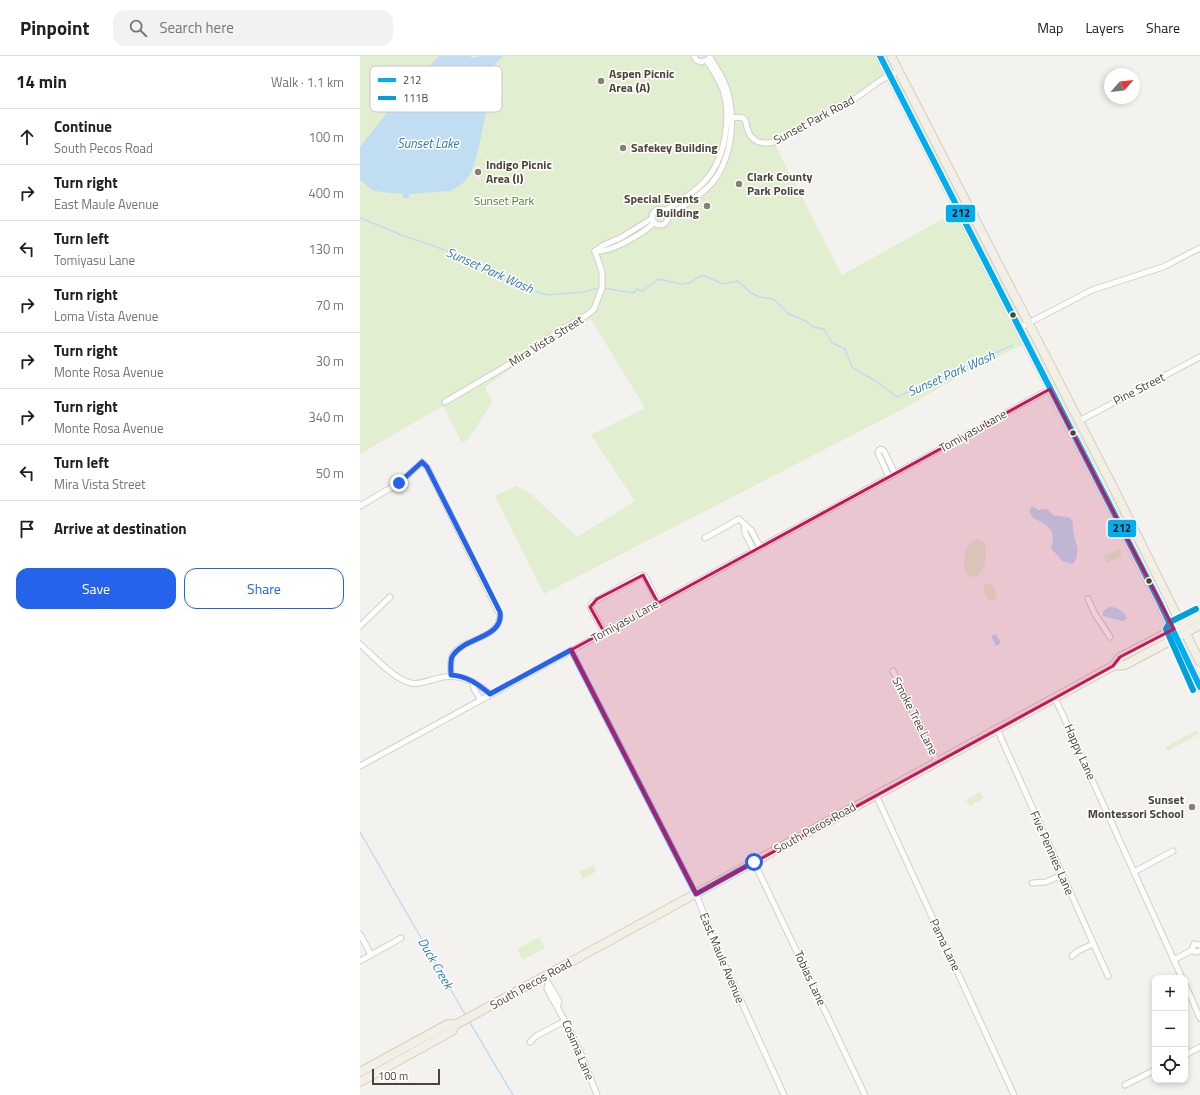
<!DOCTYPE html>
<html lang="en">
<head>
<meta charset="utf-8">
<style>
	body { margin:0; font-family:"Titillium Web",sans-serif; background:#f2f2f2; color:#202124 }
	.controls { position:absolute; right:12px; bottom:12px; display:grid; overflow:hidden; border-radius:8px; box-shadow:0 2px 6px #0003 }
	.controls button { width:36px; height:36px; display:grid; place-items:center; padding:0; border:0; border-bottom:1px solid #e0e0e0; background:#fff; color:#202124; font:20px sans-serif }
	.compass { position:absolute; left:744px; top:12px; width:36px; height:36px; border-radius:50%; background:#fff; box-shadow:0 2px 6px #0003; rotate:63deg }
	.scale { position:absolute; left:12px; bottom:10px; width:68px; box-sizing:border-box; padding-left:4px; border:2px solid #4b4439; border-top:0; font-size:11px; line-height:14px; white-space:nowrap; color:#4b4439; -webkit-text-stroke:3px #fff; paint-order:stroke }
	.stop { position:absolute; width:12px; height:12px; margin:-9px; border:3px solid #2563eb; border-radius:50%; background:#fff }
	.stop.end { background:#2563eb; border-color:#fff; box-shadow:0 1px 4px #0008 }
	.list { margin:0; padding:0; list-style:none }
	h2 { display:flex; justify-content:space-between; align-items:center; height:52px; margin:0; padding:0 16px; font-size:17px }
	h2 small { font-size:13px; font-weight:400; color:#757577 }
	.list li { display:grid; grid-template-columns:26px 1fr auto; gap:12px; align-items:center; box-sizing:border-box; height:56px; padding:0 16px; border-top:1px solid #e0e0e0 }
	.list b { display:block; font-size:15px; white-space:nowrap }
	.list p { margin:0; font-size:13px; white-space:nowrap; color:#757577 }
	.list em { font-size:13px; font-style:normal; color:#757577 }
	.actions { display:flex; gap:8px; padding:12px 16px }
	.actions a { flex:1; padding:9px 0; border:1px solid #2563eb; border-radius:12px; text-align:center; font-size:14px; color:#2563eb }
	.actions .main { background:#2563eb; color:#fff }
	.icon { flex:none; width:22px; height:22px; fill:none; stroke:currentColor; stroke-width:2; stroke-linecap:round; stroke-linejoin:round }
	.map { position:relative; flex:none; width:840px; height:1039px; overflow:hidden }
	header { display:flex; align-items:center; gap:24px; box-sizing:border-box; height:56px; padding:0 20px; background:#fff; border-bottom:1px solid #e0e0e0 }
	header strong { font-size:19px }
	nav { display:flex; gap:22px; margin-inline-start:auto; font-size:14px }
	.search { width:280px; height:36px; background:#f2f2f2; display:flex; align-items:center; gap:10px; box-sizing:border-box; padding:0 14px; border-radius:12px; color:#757577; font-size:15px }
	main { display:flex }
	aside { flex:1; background:#fff }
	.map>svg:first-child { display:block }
</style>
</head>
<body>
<header>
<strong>Pinpoint</strong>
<div class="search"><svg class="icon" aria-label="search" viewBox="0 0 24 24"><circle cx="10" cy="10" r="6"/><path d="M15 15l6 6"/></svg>Search here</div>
<nav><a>Map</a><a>Layers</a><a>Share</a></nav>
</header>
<main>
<aside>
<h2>14 min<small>Walk · 1.1 km</small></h2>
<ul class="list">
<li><svg class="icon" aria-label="ahead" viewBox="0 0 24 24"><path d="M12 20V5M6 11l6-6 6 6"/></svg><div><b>Continue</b><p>South Pecos Road</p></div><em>100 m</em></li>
<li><svg class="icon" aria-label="right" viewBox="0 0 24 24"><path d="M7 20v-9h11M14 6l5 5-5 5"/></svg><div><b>Turn right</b><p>East Maule Avenue</p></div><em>400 m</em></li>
<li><svg class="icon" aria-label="left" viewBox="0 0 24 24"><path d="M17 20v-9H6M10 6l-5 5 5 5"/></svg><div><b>Turn left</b><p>Tomiyasu Lane</p></div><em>130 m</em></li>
<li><svg class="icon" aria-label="right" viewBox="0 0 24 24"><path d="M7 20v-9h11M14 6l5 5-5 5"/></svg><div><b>Turn right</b><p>Loma Vista Avenue</p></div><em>70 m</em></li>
<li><svg class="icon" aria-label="right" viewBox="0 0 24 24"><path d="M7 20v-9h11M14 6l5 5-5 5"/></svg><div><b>Turn right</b><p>Monte Rosa Avenue</p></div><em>30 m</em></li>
<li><svg class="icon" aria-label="right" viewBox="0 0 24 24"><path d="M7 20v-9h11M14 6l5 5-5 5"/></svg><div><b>Turn right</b><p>Monte Rosa Avenue</p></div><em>340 m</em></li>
<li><svg class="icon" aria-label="left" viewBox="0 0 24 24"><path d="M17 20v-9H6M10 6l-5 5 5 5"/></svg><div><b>Turn left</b><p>Mira Vista Street</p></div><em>50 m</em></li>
<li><svg class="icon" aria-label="arrive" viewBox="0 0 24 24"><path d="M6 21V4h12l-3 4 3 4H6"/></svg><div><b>Arrive at destination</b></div></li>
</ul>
<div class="actions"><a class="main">Save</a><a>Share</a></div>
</aside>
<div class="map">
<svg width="840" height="1039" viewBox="0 0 840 1039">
	<rect width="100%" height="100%" fill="#f4f2ee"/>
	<g fill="#e1eecf">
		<path d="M0,0h531l8,15 -119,69 -4,7 66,128 113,-63 68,133 -53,25 -67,39 -359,185 -49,-98 21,-10 14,7 47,44 58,-36 -44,-66 54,-27 -54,-89 -31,16 -75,52 7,15 -23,37 -7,4 -19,-37 -83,48z"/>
		<path d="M617,483l6,2c7,10 1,44 -16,34 -6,-9 -2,-35 10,-36z"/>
		<path d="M759,493l3,7 -15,7 -3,-7z"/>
		<path d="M629,527l4,3 4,8 -1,5 -4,2c-6,-1 -10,-10 -8,-16z"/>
		<path d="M837,674l2,4 -32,17 -1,-4z"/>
		<path d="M620,736l4,6 -14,8 -4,-6z"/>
		<path d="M233,809l4,6 -14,8 -4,-7z"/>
		<path d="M179,881l6,11 -22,12 -6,-11z"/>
	</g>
	<g fill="#c0ddf1">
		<path d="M79,0h30l5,2 6,-2h23l-11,12 -2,5 1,10 -5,29 -8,39 -7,22 -8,10 -12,8 -43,3 2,4h-7v-4l-29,-3 -14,-11v-33l38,-48h2z"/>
		<path d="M672,450l6,4 9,-1 6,6 17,3 3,5c-2,17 11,25 0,41l-11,-3c-3,-6 -8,-8 -11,-13 6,-18 -3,-23 -18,-30l-4,-7z"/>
		<path d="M749,551c8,-1 16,5 18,12l-5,2 -19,-5v-5z"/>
		<path d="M636,578l5,9 -5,3 -5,-10z"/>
	</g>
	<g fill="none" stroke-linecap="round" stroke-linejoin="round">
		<g stroke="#c0ddf1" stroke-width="1.5">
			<path d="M0,162l42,17 57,20 51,27 21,8 17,5 35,-3 16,-4"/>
			<path d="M243,232l30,5 4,-4 6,2 15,-12 23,5 9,-1 10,-7h5l18,8 15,-3 13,12 9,4 13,2 16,15 17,7 7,6 11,2 8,14 13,6 7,18 27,16 18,14 116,-52"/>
			<path d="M0,776l106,184"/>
			<path d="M109,965l44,74"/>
		</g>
		<g stroke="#d2d0cb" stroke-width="7">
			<g id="minor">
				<path d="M334,0l2,4 5,2 8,-3"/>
				<path d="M371,62c20,-3 12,4 18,15 6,13 21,11 31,7l76,-42 25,-18 18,-9"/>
				<circle cx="300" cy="161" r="8"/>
				<path d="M305,155c13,-9 28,-17 39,-29 21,-22 28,-64 19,-92 -4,-11 -10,-20 -16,-29"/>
				<path d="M308,160c14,-10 32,-19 44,-33 20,-24 24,-64 15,-93 -3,-12 -11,-22 -17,-33"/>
				<path d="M235,195c16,2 47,-17 59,-28"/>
				<path d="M235,195l7,-5 20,-9 29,-18"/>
				<path d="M659,272l73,-38 71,-23 37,-19"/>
				<path d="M85,346l87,-51 25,-19 30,-17 7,-6 8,-21v-16l-7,-21"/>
				<path d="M719,365l121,-64"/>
				<path d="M529,421l-11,-24 1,-3 2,-1 3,2 11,23"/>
				<path d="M0,450l39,-23 23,-21 5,5 73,148c0,25 -38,22 -48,41 -2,6 -1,13 -1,19"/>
				<path d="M384,468l1,9 9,17"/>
				<path d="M345,482l34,-19 12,11 9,17"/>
				<path d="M728,543l7,15 15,23"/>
				<path d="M0,570l30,-29"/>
				<path d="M244,576l-14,-25 2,-4 47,-27 4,-1 3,3 12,25"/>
				<path d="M0,588c12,11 35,36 51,39 7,2 17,-2 24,-4 22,-7 39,1 55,15"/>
				<path d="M211,594l125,244 25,63 63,138"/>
				<path d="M533,615l44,90"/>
				<path d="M113,626l1,7 7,11"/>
				<path d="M695,642l127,280"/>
				<path d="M637,673l111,247"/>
				<path d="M0,710l690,-377"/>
				<path d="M516,739l138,300"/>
				<path d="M394,806l111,233"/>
				<path d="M774,816l39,-21"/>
				<path d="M672,827l14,-1 16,-7"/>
				<path d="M0,878l11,21"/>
				<path d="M832,894l3,2 5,-1"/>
				<path d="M712,900l6,-5 15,-7"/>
				<path d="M814,904l18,-10 2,-6 6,1"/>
				<path d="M0,905l41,-23"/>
				<path d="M184,920l15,25 -1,4"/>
				<path d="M188,928l-1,5 18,32 16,33 16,41"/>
				<path d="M825,928l15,34"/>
				<path d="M170,986l6,-6 29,-15"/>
				<path d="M825,999l15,-8"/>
				<path d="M765,1029l30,-15"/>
			</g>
		</g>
		<g stroke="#d6cebb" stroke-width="10">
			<g id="primary">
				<path d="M520,0l279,545 41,86"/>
				<path d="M531,0l219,425 90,181"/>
				<path d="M753,610l12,-1 75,-40"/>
				<path d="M0,1016l88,-48 7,1 658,-359 7,-9 80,-41"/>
				<path d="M0,1026l92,-51 3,-6"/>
			</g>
		</g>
		<use href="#minor" stroke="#fdfdfc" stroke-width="5"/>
		<use href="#primary" stroke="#f2efe6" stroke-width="8"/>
		<g stroke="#fff" stroke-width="9">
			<path id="bus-1" d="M520,0l279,545 41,86"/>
		</g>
		<g stroke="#fff" stroke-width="9">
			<path id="bus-2" d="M833,634l-27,-61 4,-7 26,-13"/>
		</g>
		<use href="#bus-1" stroke="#00adef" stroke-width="6"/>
		<use href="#bus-2" stroke="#00a0dc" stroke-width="6"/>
	</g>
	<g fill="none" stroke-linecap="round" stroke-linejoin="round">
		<path stroke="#2563eb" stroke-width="5" d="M39,427l23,-21 5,5 73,145c4,27 -38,25 -48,45 -2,5 -1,13 -1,18 16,1 27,9 39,19l81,-44 125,244 58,-32"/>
	</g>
	<path fill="#c2185b" fill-opacity="0.2" stroke="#c2185b" stroke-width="3" stroke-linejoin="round" d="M690,333l124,240 -54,28 -7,9 -58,32 -359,196 -125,-244 33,-18 -14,-25 7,-8 46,-24 15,28z"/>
	<g fill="#868178" stroke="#fff" stroke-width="1.5">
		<circle cx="241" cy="25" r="4"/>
		<circle cx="263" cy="92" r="4"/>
		<circle cx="118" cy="116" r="4"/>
		<circle cx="379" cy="128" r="4"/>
		<circle cx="347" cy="150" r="4"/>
		<circle cx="832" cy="751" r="4"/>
	</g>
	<g fill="#4b4439" stroke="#fff" stroke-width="1.5">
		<circle cx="653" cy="259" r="3.5"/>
		<circle cx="713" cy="377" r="3.5"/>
		<circle cx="789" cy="525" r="3.5"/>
	</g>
	<g text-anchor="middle" stroke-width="3" stroke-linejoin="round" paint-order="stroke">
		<g font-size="12" font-weight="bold" fill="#4b4439" stroke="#fff" text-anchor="start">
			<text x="249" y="22">Aspen Picnic<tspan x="249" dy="14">Area (A)</tspan></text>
			<text x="271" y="96">Safekey Building</text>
			<text x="126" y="113">Indigo Picnic<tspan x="126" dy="14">Area (I)</tspan></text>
			<text x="387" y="125">Clark County<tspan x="387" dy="14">Park Police</tspan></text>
			<text x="339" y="147" text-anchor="end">Special Events<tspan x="339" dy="14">Building</tspan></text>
			<text x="824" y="748" text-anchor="end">Sunset<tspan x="824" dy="14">Montessori School</tspan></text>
		</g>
		<g font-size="12" fill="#4b4439" stroke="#fff">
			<text transform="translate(454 64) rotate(-28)" y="4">Sunset Park Road</text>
			<text transform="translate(186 285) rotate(-32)" y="4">Mira Vista Street</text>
			<text transform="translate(779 333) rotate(-27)" y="4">Pine Street</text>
			<text transform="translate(613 375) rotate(-29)" y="4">Tomiyasu Lane</text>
			<text transform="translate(265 565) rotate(-29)" y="4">Tomiyasu Lane</text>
			<text transform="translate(555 660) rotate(63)" y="4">Smoke Tree Lane</text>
			<text transform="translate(720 696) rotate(66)" y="4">Happy Lane</text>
			<text transform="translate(455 772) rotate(-29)" y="4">South Pecos Road</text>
			<text transform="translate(692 797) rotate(66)" y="4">Five Pennies Lane</text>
			<text transform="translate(585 889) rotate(65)" y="4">Pama Lane</text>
			<text transform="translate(362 902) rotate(67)" y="4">East Maule Avenue</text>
			<text transform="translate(450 922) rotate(65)" y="4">Tobias Lane</text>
			<text transform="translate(171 928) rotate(-29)" y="4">South Pecos Road</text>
			<text transform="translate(218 994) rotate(67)" y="4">Cosima Lane</text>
		</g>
		<g font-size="12" fill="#4a7f2a" stroke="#fff">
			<text x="144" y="149">Sunset Park</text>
		</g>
		<g font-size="13" font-style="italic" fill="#2e7ab2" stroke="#fff">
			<text x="68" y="92">Sunset Lake</text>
			<text transform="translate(130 214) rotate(24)" y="5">Sunset Park Wash</text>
			<text transform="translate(591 317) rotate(-24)" y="5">Sunset Park Wash</text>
			<text transform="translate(76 907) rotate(60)" y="5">Duck Creek</text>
		</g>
	</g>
	<rect x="10" y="10" width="132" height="46" rx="6" fill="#fff" stroke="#c9c7c4" stroke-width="1"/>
	<rect x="18" y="22" width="18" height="4" fill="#00adef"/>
	<rect x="18" y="40" width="18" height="4" fill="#00a0dc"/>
	<g font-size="11" fill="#4b4439">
		<text x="43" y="28">212</text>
		<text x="43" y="46">111B</text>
	</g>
	<g stroke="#fff" stroke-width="1.5">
		<rect x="585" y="148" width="31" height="19" rx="4" fill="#00adef"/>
		<rect x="747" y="463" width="30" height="19" rx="4" fill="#00adef"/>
	</g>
	<g font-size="11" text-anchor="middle" font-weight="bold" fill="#111">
		<text x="601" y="161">212</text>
		<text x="762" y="476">212</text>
	</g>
</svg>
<div class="controls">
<button>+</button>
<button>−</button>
<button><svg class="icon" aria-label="locate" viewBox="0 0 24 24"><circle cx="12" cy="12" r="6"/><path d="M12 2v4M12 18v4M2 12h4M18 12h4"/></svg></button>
</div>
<svg class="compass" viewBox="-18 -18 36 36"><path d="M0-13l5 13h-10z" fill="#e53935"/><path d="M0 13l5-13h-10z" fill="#757577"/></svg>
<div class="scale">100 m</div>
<div class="stop" style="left:394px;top:806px"></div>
<div class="stop end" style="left:39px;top:427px"></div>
</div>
</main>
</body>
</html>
